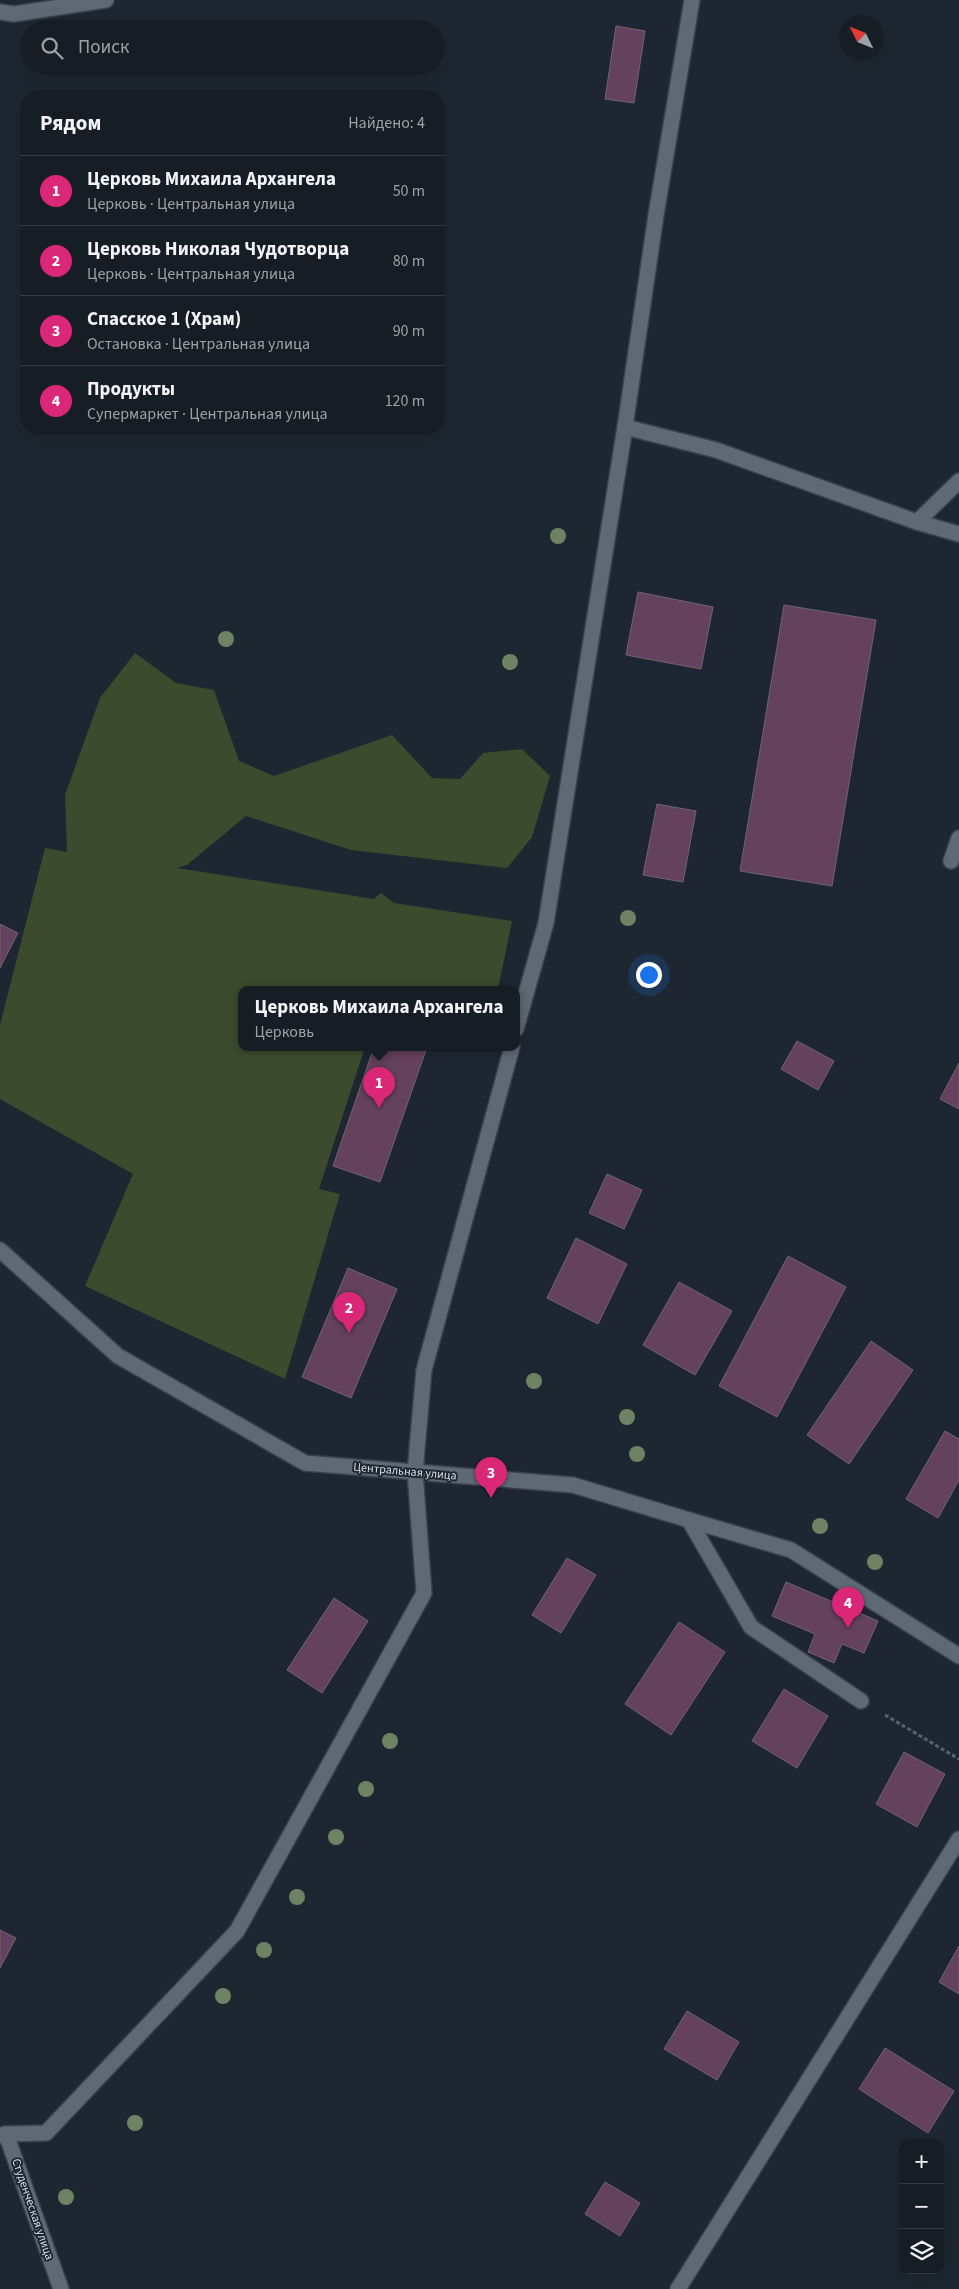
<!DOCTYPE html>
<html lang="ru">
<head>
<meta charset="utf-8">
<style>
	body { margin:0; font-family:"Source Sans 3",sans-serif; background:#1f262d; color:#f1f3f6 }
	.controls { position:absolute; right:15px; bottom:15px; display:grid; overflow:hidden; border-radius:10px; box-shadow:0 5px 20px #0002 }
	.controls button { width:45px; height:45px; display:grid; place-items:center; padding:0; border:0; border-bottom:1px solid #353b42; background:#161d25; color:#f1f3f6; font:25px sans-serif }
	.compass { position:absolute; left:839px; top:15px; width:45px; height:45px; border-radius:50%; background:#161d25; box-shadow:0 5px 20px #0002; rotate:313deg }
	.you { position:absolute; left:648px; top:974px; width:18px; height:18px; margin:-12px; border:4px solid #fff; border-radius:50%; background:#1a73e8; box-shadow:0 0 0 8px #1a73e833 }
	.badge { display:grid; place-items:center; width:32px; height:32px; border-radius:50%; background:#db2777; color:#fff; font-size:16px; font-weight:700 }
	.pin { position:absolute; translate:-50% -41px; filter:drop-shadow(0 1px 2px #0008) }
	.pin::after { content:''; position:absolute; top:26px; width:18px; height:15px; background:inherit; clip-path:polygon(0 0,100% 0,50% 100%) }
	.popup { position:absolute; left:238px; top:986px; width:282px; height:65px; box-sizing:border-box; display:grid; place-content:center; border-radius:10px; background:#161d25; filter:drop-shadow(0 1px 4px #0005); font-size:16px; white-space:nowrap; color:#9ea2a7 }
	.popup b { font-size:19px; color:#f1f3f6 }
	.popup::after { content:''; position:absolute; left:50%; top:100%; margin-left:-10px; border:10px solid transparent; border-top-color:#161d25 }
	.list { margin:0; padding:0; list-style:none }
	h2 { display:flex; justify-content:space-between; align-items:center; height:65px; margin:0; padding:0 20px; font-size:21px }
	h2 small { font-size:16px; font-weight:400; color:#9ea2a7 }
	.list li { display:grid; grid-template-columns:32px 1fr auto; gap:15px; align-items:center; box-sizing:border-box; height:70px; padding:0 20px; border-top:1px solid #353b42 }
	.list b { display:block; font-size:19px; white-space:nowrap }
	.list p { margin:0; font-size:16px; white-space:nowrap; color:#9ea2a7 }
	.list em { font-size:16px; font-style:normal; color:#9ea2a7 }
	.icon { flex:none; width:28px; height:28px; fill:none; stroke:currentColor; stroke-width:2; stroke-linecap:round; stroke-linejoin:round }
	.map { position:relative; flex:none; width:959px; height:2289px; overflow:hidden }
	.search { position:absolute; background:#161d25; box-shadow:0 5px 20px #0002; left:20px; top:20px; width:425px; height:55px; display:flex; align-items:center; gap:12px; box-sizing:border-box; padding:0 18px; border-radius:28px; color:#9ea2a7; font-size:19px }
	.panel { position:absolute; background:#161d25; box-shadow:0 5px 20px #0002; left:20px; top:90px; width:425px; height:345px; border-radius:20px }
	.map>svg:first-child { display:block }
</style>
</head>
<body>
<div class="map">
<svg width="959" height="2289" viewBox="0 0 959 2289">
	<rect width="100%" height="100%" fill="#1e2731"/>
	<path fill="#3c4b2d" d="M135,653l41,30 38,7 25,71 35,15 118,-41 40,43 28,1 23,-26 39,-4 28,27 -18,61 -25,31 -156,-18 -105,-34 -59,49 -10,3 197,31 7,-6 13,10 118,18 -14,68h-256v58h123l-46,142 21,5 -55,185 -200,-93 48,-112 -133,-75v-74l45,-177 22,4 -2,-57 35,-97z"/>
	<g fill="#64415d" stroke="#71646e">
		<path d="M616,26l29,5 -11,72 -29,-4z"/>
		<path d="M638,592l75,15 -12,62 -75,-14z"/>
		<path d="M784,605l92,15 -44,266 -92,-15z"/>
		<path d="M657,804l39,7 -13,71 -40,-7z"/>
		<path d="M0,924l18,9 -18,35z"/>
		<path d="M797,1041l37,20 -16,29 -37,-21z"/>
		<path d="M374,1047h44l8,3 -46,132 -47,-16z"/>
		<path d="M959,1063v46l-19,-10z"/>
		<path d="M607,1174l35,16 -18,39 -35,-16z"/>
		<path d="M576,1238l51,26 -29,60 -51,-26z"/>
		<path d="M788,1256l58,31 -69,130 -58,-31z"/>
		<path d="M348,1268l49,21 -46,109 -49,-21z"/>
		<path d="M679,1282l53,29 -37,64 -52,-30z"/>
		<path d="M871,1341l42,29 -64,94 -42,-29z"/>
		<path d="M945,1431l14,8v41l-21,38 -32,-19z"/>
		<path d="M567,1558l29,17 -35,58 -29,-18z"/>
		<path d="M786,1582l92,39 -14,32 -22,-9 -8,19 -26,-11 7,-18 -43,-18z"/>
		<path d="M334,1598l34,23 -46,72 -35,-23z"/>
		<path d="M679,1622l46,30 -54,83 -46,-31z"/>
		<path d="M784,1689l44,27 -31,52 -45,-27z"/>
		<path d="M904,1752l41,22 -28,53 -41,-23z"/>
		<path d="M0,1930l16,8 -16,30z"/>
		<path d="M959,1946v48l-20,-12z"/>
		<path d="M687,2011l52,31 -22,38 -53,-31z"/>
		<path d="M885,2048l69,43 -26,42 -69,-44z"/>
		<path d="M605,2182l35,21 -20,33 -35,-22z"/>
	</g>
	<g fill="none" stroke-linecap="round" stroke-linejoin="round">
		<g stroke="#3a414a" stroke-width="18">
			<g id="lane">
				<path d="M0,12l14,2 92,-14"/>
				<path d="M625,427l31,-212 36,-215"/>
				<path d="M917,522l42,-41"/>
				<path d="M951,861l8,-23"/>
				<path d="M689,1520l62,107 110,74"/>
			</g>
		</g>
		<g stroke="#3a414a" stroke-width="18">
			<g id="street">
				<path d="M516,1029l30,-106 79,-496 91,23 201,72 42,12"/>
				<path d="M6,2134l40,-1 191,-202 187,-338 -9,-121 9,-102 88,-323"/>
				<path d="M0,2135l6,-1 55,155"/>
				<path d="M678,2289l281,-450"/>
			</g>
		</g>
		<g stroke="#3a414a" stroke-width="18">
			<path id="secondary" d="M0,1250l118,106 187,107 268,22 116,35 102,30 168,106"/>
		</g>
		<path stroke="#59616a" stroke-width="3" stroke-dasharray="4 2.5" stroke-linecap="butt" d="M885,1715l74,44"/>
		<use href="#lane" stroke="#5e6975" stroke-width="15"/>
		<use href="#street" stroke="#5e6975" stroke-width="15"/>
		<use href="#secondary" stroke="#5e6975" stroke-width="15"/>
	</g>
	<g fill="#6d8364">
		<circle cx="558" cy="536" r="8"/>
		<circle cx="226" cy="639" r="8"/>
		<circle cx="510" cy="662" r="8"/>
		<circle cx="628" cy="918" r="8"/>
		<circle cx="534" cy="1381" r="8"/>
		<circle cx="627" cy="1417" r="8"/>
		<circle cx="637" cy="1454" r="8"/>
		<circle cx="820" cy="1526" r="8"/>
		<circle cx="875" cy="1562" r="8"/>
		<circle cx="390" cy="1741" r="8"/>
		<circle cx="366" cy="1789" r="8"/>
		<circle cx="336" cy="1837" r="8"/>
		<circle cx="297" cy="1897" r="8"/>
		<circle cx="264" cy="1950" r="8"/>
		<circle cx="223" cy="1996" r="8"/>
		<circle cx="135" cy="2123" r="8"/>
		<circle cx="66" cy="2197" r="8"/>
	</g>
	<g text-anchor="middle" stroke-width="4" stroke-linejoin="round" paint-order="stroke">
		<g font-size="12" fill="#d8dee5" stroke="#1e2731">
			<text transform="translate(405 1471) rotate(5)" y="4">Центральная улица</text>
			<text transform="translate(33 2209) rotate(71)" y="4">Студенческая улица</text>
		</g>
	</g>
</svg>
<div class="controls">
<button>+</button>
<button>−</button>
<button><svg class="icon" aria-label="layers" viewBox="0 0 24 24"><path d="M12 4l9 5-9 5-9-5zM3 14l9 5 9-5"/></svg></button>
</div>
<svg class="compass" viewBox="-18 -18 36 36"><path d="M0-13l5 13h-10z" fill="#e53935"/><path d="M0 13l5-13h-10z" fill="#9ea2a7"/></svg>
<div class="you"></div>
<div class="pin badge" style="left:379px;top:1108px">1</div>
<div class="popup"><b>Церковь Михаила Архангела</b>Церковь</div>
<div class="pin badge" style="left:349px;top:1333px">2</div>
<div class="pin badge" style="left:491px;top:1498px">3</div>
<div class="pin badge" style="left:848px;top:1628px">4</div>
<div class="search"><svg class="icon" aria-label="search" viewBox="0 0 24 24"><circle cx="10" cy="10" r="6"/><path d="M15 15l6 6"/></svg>Поиск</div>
<section class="panel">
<h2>Рядом<small>Найдено: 4</small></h2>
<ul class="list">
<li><span class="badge">1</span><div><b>Церковь Михаила Архангела</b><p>Церковь · Центральная улица</p></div><em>50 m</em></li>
<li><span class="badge">2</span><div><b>Церковь Николая Чудотворца</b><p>Церковь · Центральная улица</p></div><em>80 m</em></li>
<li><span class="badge">3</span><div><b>Спасское 1 (Храм)</b><p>Остановка · Центральная улица</p></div><em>90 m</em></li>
<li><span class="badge">4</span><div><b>Продукты</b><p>Супермаркет · Центральная улица</p></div><em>120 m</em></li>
</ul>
</section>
</div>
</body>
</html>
